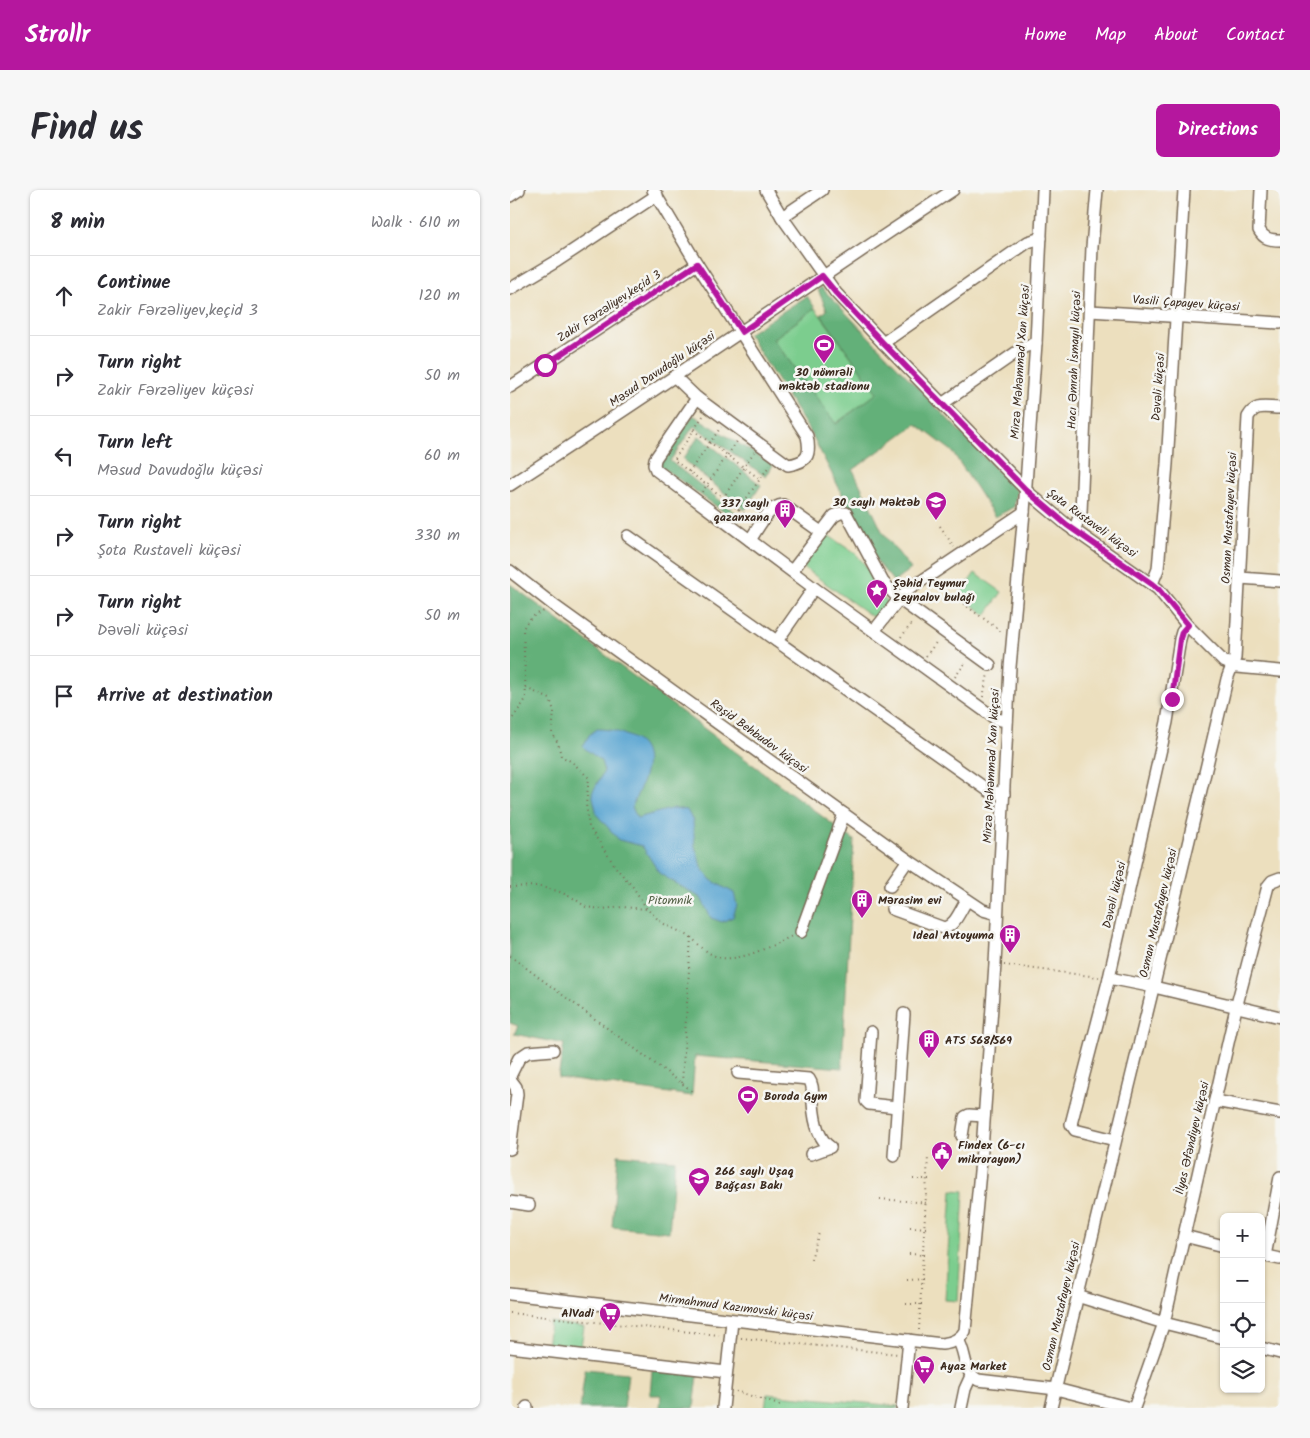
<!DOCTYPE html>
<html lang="en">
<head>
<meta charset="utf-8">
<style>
	body { margin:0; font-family:Kalam,sans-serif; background:#f7f7f7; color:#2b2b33 }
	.controls { position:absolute; right:15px; bottom:15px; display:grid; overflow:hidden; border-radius:8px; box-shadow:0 1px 4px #0004 }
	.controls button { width:45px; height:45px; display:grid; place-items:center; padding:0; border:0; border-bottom:1px solid #e1e1e2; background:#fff; color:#2b2b33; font:25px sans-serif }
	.stop { position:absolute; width:15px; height:15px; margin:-11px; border:4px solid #b5179e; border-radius:50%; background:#fff }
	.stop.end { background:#b5179e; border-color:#fff; box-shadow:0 1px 5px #0008 }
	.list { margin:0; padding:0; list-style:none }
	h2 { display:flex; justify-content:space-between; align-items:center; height:65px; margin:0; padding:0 20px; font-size:21px }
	h2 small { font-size:16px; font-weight:400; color:#7c7c81 }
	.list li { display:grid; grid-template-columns:32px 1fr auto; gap:15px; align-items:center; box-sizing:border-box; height:80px; padding:0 20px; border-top:1px solid #e1e1e2 }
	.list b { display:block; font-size:19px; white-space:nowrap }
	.list p { margin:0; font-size:16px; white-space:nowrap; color:#7c7c81 }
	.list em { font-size:16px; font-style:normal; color:#7c7c81 }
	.icon { flex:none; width:28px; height:28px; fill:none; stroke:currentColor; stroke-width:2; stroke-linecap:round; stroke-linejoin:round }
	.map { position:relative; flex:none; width:770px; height:1218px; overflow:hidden; border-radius:8px }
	header { display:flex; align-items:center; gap:30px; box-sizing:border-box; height:70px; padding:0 25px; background:#b5179e; color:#fff }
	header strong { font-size:24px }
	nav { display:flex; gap:28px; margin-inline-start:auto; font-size:18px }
	.intro { display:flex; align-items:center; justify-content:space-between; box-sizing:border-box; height:120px; padding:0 30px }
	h1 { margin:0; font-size:35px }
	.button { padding:12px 22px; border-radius:8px; background:#b5179e; color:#fff; font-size:18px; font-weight:700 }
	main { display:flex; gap:30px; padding:0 30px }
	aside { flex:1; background:#fff; border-radius:8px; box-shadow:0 1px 4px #0004 }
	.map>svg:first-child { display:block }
</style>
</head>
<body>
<header>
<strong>Strollr</strong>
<nav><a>Home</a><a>Map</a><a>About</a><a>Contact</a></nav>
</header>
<div class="intro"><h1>Find us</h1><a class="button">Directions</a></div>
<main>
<aside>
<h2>8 min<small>Walk · 610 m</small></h2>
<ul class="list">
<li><svg class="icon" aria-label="ahead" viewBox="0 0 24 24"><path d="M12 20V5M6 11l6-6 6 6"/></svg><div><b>Continue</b><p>Zakir Fərzəliyev,keçid 3</p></div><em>120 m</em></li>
<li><svg class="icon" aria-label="right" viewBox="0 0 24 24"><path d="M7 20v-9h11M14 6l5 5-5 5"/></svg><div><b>Turn right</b><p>Zakir Fərzəliyev küçəsi</p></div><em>50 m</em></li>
<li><svg class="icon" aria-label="left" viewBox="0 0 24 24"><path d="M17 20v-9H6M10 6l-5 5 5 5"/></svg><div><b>Turn left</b><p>Məsud Davudoğlu küçəsi</p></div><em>60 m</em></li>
<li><svg class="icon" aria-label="right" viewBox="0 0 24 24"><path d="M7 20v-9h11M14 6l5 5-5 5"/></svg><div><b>Turn right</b><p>Şota Rustaveli küçəsi</p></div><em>330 m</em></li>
<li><svg class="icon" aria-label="right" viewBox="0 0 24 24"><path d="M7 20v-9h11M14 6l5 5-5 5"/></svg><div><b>Turn right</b><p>Dəvəli küçəsi</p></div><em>50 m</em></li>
<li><svg class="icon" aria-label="arrive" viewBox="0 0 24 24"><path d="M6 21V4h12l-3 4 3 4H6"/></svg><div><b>Arrive at destination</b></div></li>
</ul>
</aside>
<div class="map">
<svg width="770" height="1218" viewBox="0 0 770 1218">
	<rect width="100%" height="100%" fill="#f6f6f2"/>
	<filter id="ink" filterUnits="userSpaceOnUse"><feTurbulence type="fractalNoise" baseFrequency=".02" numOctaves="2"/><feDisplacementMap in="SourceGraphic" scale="10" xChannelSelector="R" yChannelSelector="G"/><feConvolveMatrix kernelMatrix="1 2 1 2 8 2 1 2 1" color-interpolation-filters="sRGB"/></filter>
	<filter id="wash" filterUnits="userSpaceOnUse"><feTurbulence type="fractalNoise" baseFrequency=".0096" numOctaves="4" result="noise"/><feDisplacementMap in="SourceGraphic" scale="20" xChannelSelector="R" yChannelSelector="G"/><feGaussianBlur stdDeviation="1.12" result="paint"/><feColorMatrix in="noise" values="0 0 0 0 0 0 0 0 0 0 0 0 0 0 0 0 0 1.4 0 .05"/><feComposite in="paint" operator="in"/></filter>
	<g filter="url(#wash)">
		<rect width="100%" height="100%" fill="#ecdfbe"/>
		<g fill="#7bcd8e" stroke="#5b7c56">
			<path d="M305,118l63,85 -43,31 -62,-85z"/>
			<path d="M316,344l30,20 18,22 2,16 12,10 -14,16 -74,-53z"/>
			<path d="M465,383l27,19 -16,23 -27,-20z"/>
			<path d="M442,1000l12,1 -6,110 -13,-1z"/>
			<path d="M40,1132l34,5 -4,25 -33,-4z"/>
			<path d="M257,1204l131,12v2h-133z"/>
		</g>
		<g fill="#64b079" stroke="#506d4c">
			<path d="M311,97l196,204 -3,16 -19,10 -43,-66 -36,-27 -63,46 30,63 28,36 -17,13 -17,-20 -65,-127 -64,-101 59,-38 8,12 -42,31 63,85 41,-31 -56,-78 6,-5 -9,-20z"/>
			<path d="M183,225l80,50 -7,12 -72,-51 -24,35 71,56 -3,5 -79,-57z"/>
			<path d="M189,246l62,49 -16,25 -62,-51z"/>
			<path d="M0,394l344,256 -12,228 -147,-12 -3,40 -134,-18 6,-34 -50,-10 4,-8 -8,-3z"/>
			<path d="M108,965l57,5 -6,72 -57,-5z"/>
			<path d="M75,1179l43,4 -4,35h-44z"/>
			<path d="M142,1180l46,5 -4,33h-34l1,-13h-11z"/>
		</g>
		<path fill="#59a4d1" stroke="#4a6778" d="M87,539c12,0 20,2 31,7 34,13 13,48 4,71l5,11 37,-10 13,2 6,11 2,26 8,23 8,10 23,13 3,12 -4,12 -11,5 -11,-4 -10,-20 -41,-24 -18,-28 -23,-6 -22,-25 -5,-22 12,-22 -3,-10 -18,-14 6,-12z"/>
	</g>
	<g filter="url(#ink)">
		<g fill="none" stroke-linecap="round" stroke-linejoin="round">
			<g stroke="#796956" stroke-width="14">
				<g id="minor">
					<path d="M143,0l44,74 110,172c4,19 1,26 -19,29l-91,-67"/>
					<path d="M256,0l16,27 54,76 47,50 146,150 38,32 91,64 29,36 36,36 14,6 43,4"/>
					<path d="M751,0l-2,40c5,9 11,10 21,10"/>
					<path d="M0,6l9,-6"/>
					<path d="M272,27l40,-27"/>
					<path d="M0,99l47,-28 100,-66"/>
					<path d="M580,121l190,12"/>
					<path d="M373,153l145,-101 13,-4"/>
					<path d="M165,187l22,21 -42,61 -1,6 2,5 158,118 182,131 11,2"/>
					<path d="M0,197l187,-123"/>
					<path d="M432,214l82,-57 12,-4"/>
					<path d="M0,295c149,-96 295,-198 443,-295"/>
					<path d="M564,341l7,-19 11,-265 5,-57"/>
					<path d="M118,346l361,255 15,3"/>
					<path d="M240,350c8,-11 18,-34 33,-35l38,27"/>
					<path d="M0,381l46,36 352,253 75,50 14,4"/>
					<path d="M282,381l42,-55 6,-3h6l37,69 16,17 91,66"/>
					<path d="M730,388l40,3"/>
					<path d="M642,394l6,-15 9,-105 17,-274"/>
					<path d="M364,441l25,-32 9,-9 116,-78"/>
					<path d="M267,451l37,-53"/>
					<path d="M380,696l18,-26"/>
					<path d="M382,719l52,19c12,-3 16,-18 23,-28"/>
					<path d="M291,742l43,-118"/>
					<path d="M599,788l45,9 126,30"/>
					<path d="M361,842l-5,69 3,3 28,3"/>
					<path d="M228,883l71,6c5,7 3,15 4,24 1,15 4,35 17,44"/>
					<path d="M0,886l9,-18 9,-6 25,-2"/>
					<path d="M0,889l6,8 1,7 -7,55"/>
					<path d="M705,911l65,12"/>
					<path d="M452,946l3,-19 4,-2 15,1"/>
					<path d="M605,950l-40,-10 -4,-6 38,-146 58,-256 13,-83 2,-7 5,-7"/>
					<path d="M301,964l19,-7"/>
					<path d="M384,966l10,-142"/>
					<path d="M0,1012l19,3"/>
					<path d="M674,1046l40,10"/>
					<path d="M751,1065l19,4"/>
					<path d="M755,1066l15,-79"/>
					<path d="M0,1104l432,50c10,-1 18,-4 23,-13l17,-181 13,-186 15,-297 14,-155 12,-169 7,-153"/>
					<path d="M567,1106l87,27 60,15"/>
					<path d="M448,1150c9,14 4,31 20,40l78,9 74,19"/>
					<path d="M0,1157l216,25"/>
					<path d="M751,1158l19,5"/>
					<path d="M17,1218v-1"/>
					<path d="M213,1218l9,-87"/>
					<path d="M392,1218l7,-68"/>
					<path d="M451,1218l4,-19 6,-13"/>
					<path d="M541,1218c57,-243 120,-485 176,-729l8,-21 13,-241c8,-14 17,-9 32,-9"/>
					<path d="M624,1218l30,-85 72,-315 32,-122 4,-5 8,-3"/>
				</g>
			</g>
			<g stroke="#796956" stroke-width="2" stroke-dasharray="1 4" stroke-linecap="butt">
				<path d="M193,226l-29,44 77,59"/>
				<path d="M183,240l67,49"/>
				<path d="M179,282l32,-45"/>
				<path d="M192,302l36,-52"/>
				<path d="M213,308l31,-46"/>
				<path d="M228,320l32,-45"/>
				<path d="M430,336l14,21"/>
				<path d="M425,393l67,49"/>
				<path d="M391,447l12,-15"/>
				<path d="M416,466l12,-16"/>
				<path d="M445,487l12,-16"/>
				<path d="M16,498l24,11 4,12 -2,22 6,10 3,13 11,6 17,16 -3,26 3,23 28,42 16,18 14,22"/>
				<path d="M473,507l5,-23"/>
				<path d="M0,532l16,-23 -3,-70c5,-11 11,-14 21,-18"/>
				<path d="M0,697l26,-1 22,5 17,8 11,8 15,2 22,-2 24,2 15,14 29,14 -9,146"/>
				<path d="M181,747c8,8 18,19 31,21 21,3 51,-13 70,-22"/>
				<path d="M0,766l182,135"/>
				<path d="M494,775l95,12"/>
				<path d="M432,976l3,-14"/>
				<path d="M403,989h17"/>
				<path d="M370,1009l49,4"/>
				<path d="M400,1037l18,1"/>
				<path d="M399,1064l17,1"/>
				<path d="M301,1069l8,-26"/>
				<path d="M397,1090l18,-1"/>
				<path d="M396,1114h17"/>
				<path d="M0,1123l209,22"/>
				<path d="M409,1140l9,-174"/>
				<path d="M231,1148l157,16"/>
				<path d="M226,1201l43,14 3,3"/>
			</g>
			<use href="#minor" stroke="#fff" stroke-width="11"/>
		</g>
	</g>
	<g fill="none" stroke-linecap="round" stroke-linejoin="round" filter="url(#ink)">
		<path stroke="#b5179e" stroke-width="6" d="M35,175l152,-101 45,68 80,-56 14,17 47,50 143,147 41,35 85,59 6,5 30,36 -6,7 -2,7 -8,60"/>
	</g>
	<defs>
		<g id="stadium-pin" transform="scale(1.125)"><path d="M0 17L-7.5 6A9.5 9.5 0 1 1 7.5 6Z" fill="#b5179e" stroke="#f6f6f2"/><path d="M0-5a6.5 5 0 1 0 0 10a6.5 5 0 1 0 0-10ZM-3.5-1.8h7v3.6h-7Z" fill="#fff"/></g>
		<g id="school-pin" transform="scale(1.125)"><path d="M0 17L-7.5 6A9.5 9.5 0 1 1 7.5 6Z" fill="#b5179e" stroke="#f6f6f2"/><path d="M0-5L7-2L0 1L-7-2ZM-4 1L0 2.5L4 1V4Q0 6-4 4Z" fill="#fff"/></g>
		<g id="building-pin" transform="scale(1.125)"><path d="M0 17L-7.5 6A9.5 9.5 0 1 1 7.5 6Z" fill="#b5179e" stroke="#f6f6f2"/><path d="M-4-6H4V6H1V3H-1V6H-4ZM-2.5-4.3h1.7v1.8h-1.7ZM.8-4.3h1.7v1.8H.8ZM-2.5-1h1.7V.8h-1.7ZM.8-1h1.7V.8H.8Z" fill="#fff"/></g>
		<g id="sight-pin" transform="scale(1.125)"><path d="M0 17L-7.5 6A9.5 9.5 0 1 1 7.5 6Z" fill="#b5179e" stroke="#f6f6f2"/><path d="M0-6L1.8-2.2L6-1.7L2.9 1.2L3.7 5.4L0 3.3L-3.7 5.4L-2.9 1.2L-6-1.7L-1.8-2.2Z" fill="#fff"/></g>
		<g id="civic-pin" transform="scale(1.125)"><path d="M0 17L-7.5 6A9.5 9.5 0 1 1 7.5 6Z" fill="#b5179e" stroke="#f6f6f2"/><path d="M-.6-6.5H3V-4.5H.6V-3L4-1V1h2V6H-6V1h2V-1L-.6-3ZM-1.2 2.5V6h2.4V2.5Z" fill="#fff"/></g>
		<g id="supermarket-pin" transform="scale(1.125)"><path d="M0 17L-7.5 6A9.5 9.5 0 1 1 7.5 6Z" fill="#b5179e" stroke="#f6f6f2"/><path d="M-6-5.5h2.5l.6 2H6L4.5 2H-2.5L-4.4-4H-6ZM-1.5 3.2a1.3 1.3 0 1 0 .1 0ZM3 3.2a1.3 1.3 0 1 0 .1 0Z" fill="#fff"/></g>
	</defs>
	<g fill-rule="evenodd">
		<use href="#stadium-pin" x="314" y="155"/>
		<use href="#school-pin" x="426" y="312"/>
		<use href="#building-pin" x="275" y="320"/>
		<use href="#sight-pin" x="367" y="400"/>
		<use href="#building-pin" x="352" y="710"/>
		<use href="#building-pin" x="500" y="745"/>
		<use href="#building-pin" x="419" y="850"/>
		<use href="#stadium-pin" x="238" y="906"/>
		<use href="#civic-pin" x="432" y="962"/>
		<use href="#school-pin" x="189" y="988"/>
		<use href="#supermarket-pin" x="100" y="1123"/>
		<use href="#supermarket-pin" x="414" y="1176"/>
	</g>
	<g text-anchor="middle" stroke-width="5" stroke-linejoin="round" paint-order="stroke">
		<g font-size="12" fill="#3b2a1e" stroke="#f6f6f2">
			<text transform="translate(676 113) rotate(4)" y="4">Vasili Çapayev küçəsi</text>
			<text transform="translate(99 116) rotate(-33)" y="4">Zakir Fərzəliyev,keçid 3</text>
			<text transform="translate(564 170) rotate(-88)" y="4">Hacı Əmrah İsmayıl küçəsi</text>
			<text transform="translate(510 172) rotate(-86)" y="4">Mirzə Məhəmməd Xan küçəsi</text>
			<text transform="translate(152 179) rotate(-34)" y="4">Məsud Davudoğlu küçəsi</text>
			<text transform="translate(648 197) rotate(-86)" y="4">Dəvəli küçəsi</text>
			<text transform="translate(719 328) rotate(-87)" y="4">Osman Mustafayev küçəsi</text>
			<text transform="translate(582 333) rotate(36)" y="4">Şota Rustaveli küçəsi</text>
			<text transform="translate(249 546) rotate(36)" y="4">Rəşid Behbudov küçəsi</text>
			<text transform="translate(481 576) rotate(-87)" y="4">Mirzə Məhəmməd Xan küçəsi</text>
			<text transform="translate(604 705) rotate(-77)" y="4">Dəvəli küçəsi</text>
			<text transform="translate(648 723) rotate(-77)" y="4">Osman Mustafayev küçəsi</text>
			<text transform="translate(682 948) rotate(-77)" y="4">İlyas Əfəndiyev küçəsi</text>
			<text transform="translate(551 1116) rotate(-77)" y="4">Osman Mustafayev küçəsi</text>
			<text transform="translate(226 1117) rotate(7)" y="4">Mirmahmud Kazımovski küçəsi</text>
		</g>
		<g font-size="12" font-weight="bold" fill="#3b2a1e" stroke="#f6f6f2" text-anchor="start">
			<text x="314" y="186" text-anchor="middle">30 nömrəli<tspan x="314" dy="14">məktəb stadionu</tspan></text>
			<text x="410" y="316" text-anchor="end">30 saylı Məktəb</text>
			<text x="259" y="317" text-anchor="end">337 saylı<tspan x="259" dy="14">qazanxana</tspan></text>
			<text x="383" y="397">Şəhid Teymur<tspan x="383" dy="14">Zeynalov bulağı</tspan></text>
			<text x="368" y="714">Mərasim evi</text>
			<text x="484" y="749" text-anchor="end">Ideal Avtoyuma</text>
			<text x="435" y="854">ATS 568/569</text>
			<text x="254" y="910">Boroda Gym</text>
			<text x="448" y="959">Findex (6-cı<tspan x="448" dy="14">mikrorayon)</tspan></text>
			<text x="205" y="985">266 saylı Uşaq<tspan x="205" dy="14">Bağçası Bakı</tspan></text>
			<text x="84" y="1127" text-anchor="end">AlVadi</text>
			<text x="430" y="1180">Ayaz Market</text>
		</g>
		<g font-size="12" fill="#4e5b40" stroke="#f6f6f2">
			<text x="160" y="714">Pitomnik</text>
		</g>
	</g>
</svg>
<div class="controls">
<button>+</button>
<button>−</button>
<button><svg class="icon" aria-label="locate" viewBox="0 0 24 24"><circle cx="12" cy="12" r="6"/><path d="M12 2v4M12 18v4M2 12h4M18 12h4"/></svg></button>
<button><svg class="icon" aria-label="layers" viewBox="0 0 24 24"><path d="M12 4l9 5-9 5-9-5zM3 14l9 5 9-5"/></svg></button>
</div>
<div class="stop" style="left:35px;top:175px"></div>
<div class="stop end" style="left:662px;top:509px"></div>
</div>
</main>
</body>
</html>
